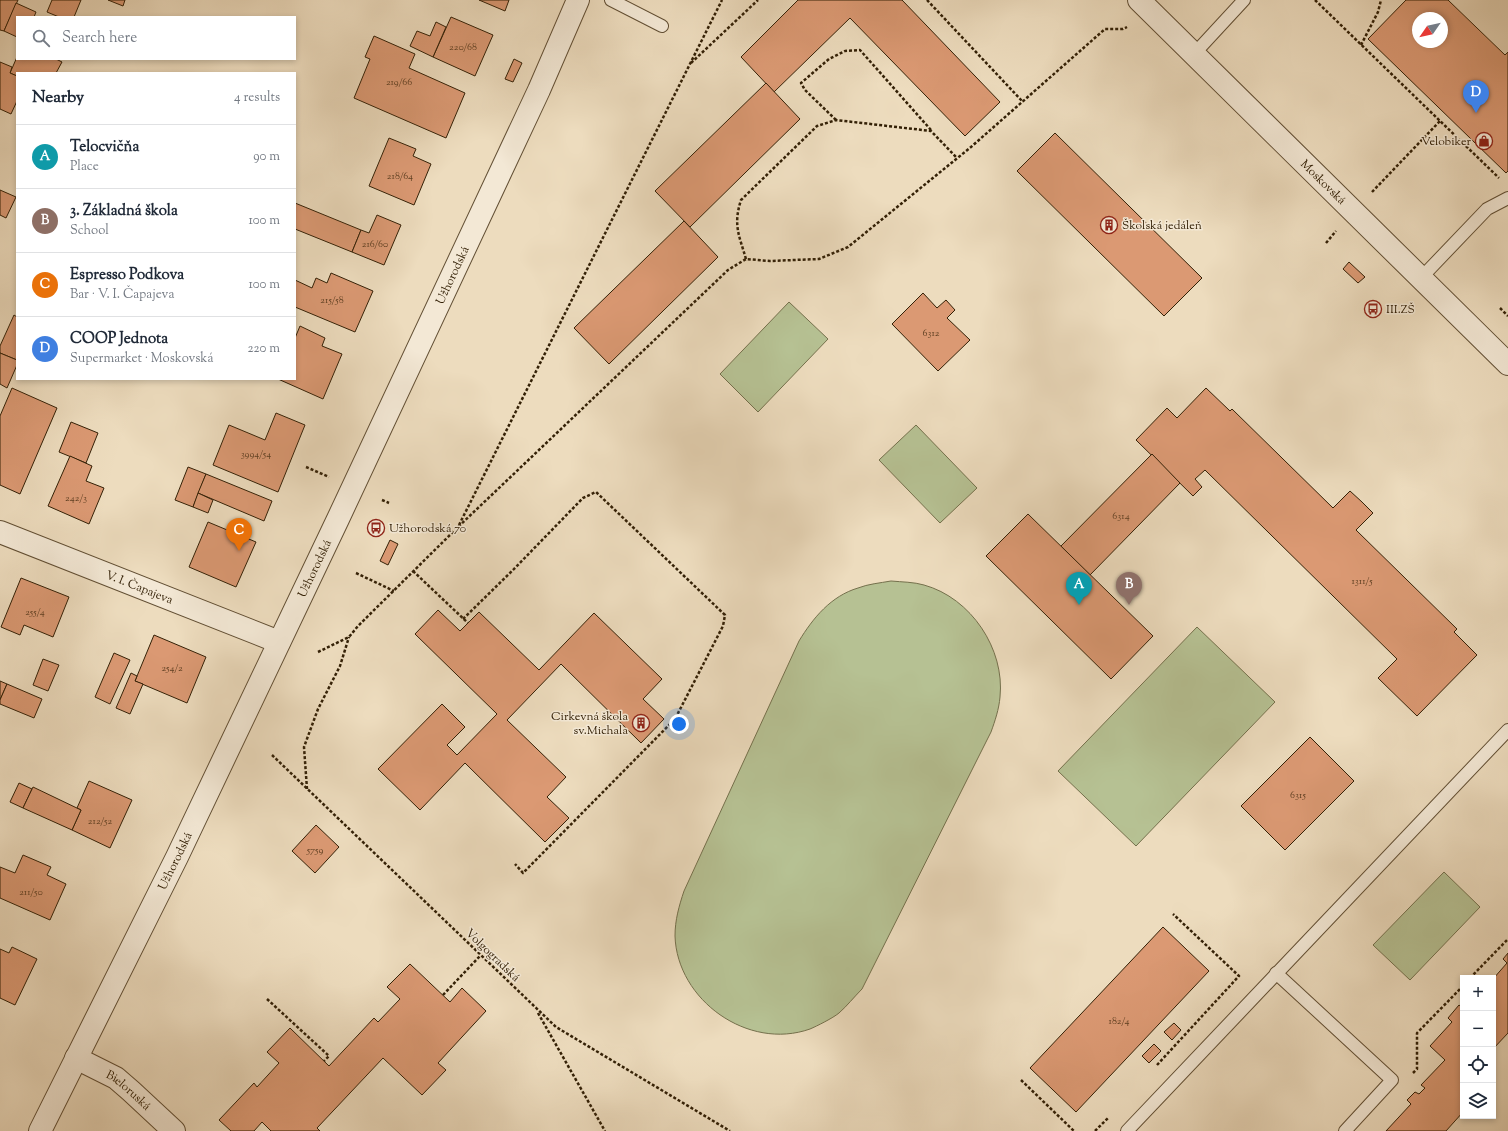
<!DOCTYPE html>
<html lang="en">
<head>
<meta charset="utf-8">
<style>
	body { margin:0; font-family:"Sorts Mill Goudy",serif; background:#f6f6f7; color:#1f2937 }
	.controls { position:absolute; right:12px; bottom:12px; display:grid; overflow:hidden; border-radius:0px; box-shadow:0 2px 6px #0003 }
	.controls button { width:36px; height:36px; display:grid; place-items:center; padding:0; border:0; border-bottom:1px solid #e0e1e3; background:#fff; color:#1f2937; font:20px sans-serif }
	.compass { position:absolute; left:1412px; top:12px; width:36px; height:36px; border-radius:50%; background:#fff; box-shadow:0 2px 6px #0003; rotate:236deg }
	.you { position:absolute; left:679px; top:724px; width:14px; height:14px; margin:-10px; border:3px solid #fff; border-radius:50%; background:#1a73e8; box-shadow:0 0 0 6px #1a73e833 }
	.badge { display:grid; place-items:center; width:26px; height:26px; border-radius:50%; background:#d93025; color:#fff; font-size:13px; font-weight:700 }
	.pin { position:absolute; translate:-50% -33px; filter:drop-shadow(0 1px 2px #0008) }
	.pin::after { content:''; position:absolute; top:21px; width:14px; height:12px; background:inherit; clip-path:polygon(0 0,100% 0,50% 100%) }
	.list { margin:0; padding:0; list-style:none }
	h2 { display:flex; justify-content:space-between; align-items:center; height:52px; margin:0; padding:0 16px; font-size:17px }
	h2 small { font-size:13px; font-weight:400; color:#747a83 }
	.list li { display:grid; grid-template-columns:26px 1fr auto; gap:12px; align-items:center; box-sizing:border-box; height:64px; padding:0 16px; border-top:1px solid #e0e1e3 }
	.list b { display:block; font-size:15px; white-space:nowrap }
	.list p { margin:0; font-size:13px; white-space:nowrap; color:#747a83 }
	.list em { font-size:13px; font-style:normal; color:#747a83 }
	.icon { flex:none; width:22px; height:22px; fill:none; stroke:currentColor; stroke-width:2; stroke-linecap:round; stroke-linejoin:round }
	.map { position:relative; flex:none; width:1508px; height:1131px; overflow:hidden }
	.search { position:absolute; background:#fff; box-shadow:0 2px 6px #0003; left:16px; top:16px; width:280px; height:44px; display:flex; align-items:center; gap:10px; box-sizing:border-box; padding:0 14px; border-radius:0px; color:#747a83; font-size:15px }
	.panel { position:absolute; background:#fff; box-shadow:0 2px 6px #0003; left:16px; top:72px; width:280px; height:308px; border-radius:0px }
	.map>svg:first-child { display:block }
</style>
</head>
<body>
<div class="map">
<svg width="1508" height="1131" viewBox="0 0 1508 1131">
	<rect width="100%" height="100%" fill="#eddcbe"/>
	<filter id="stains"><feTurbulence type="fractalNoise" baseFrequency=".005" numOctaves="4"/><feColorMatrix values="0 0 0 0 .2 0 0 0 0 .09 0 0 0 0 .02 0 0 0 .5 -.17"/></filter>
	<radialGradient id="worn" r=".72"><stop offset=".6" stop-color="#630" stop-opacity="0"/><stop offset="1" stop-color="#630" stop-opacity=".3"/></radialGradient>
	<g fill="#b6c193" stroke="#74704c">
		<path d="M789,302l39,37 -70,73 -38,-38z"/>
		<path d="M916,425l61,63 -37,35 -61,-63z"/>
		<path d="M891,581c11,1 23,1 33,4 47,13 81,64 76,112 -1,12 -5,24 -9,35l-129,257c-8,8 -15,17 -23,24 -6,5 -22,13 -29,16 -62,22 -133,-29 -135,-93 0,-16 4,-30 9,-45l115,-250c14,-23 32,-45 59,-53 10,-4 22,-5 33,-7z"/>
		<path d="M1197,627l78,75 -139,144 -78,-75z"/>
		<path d="M1444,872l36,35 -70,73 -37,-35z"/>
	</g>
	<g fill="#db9973" stroke="#332006" fill-rule="evenodd">
		<path d="M0,0h18l-14,31 -4,-1z"/>
		<path d="M52,0h29l-7,17h-15l-12,-5z"/>
		<path d="M108,0h17l-2,6z"/>
		<path d="M479,0h30l-4,11z"/>
		<path d="M798,0h104l98,102 -35,34 -115,-118 -76,74 -33,-35z"/>
		<path d="M1406,0h42l57,55 3,-3v119l-2,2 -138,-134zM1418,18h24v24h-24z"/>
		<path d="M16,3l20,9 -2,5h-17v20l-13,-6z"/>
		<path d="M451,17l42,18 -18,41 -42,-19z"/>
		<path d="M436,22l10,5 -13,30 -23,-11 7,-15 13,5z"/>
		<path d="M374,36l41,18 -6,14 56,25 -19,45 -92,-40 16,-39 -5,-2z"/>
		<path d="M17,57v2h39l6,3 -6,11h-39v3l-7,-3z"/>
		<path d="M514,59l8,4 -9,19 -8,-3z"/>
		<path d="M0,62l12,5 -2,6 7,3v25l-6,13 -11,-5z"/>
		<path d="M766,83l34,36 -110,108 -35,-36z"/>
		<path d="M1055,133l147,145 -38,38 -147,-145z"/>
		<path d="M389,138l27,11 -3,7 18,8 -17,41 -45,-19z"/>
		<path d="M0,190l16,7 -10,21 -6,-3z"/>
		<path d="M295,203l66,27 -9,22 -57,-23z"/>
		<path d="M377,215l24,10 -17,40 -32,-13 9,-22 8,3z"/>
		<path d="M684,221l34,36 -109,107 -35,-36z"/>
		<path d="M1349,262l16,15 -7,6 -15,-14z"/>
		<path d="M331,273l42,18 -18,41 -60,-25v-27l17,8 4,-10 11,5z"/>
		<path d="M923,293l14,15 9,-8 9,10 -8,8 23,22 -32,31 -46,-47z"/>
		<path d="M14,315l3,2v43l-17,-7v-7z"/>
		<path d="M300,326l25,12 -3,8 20,8 -19,45 -45,-20h17v-41z"/>
		<path d="M0,353l17,7v5l-10,23 -7,-4z"/>
		<path d="M12,388l45,20 -37,86 -20,-9v-69z"/>
		<path d="M1206,388l24,23 2,-2 101,99 17,-17 12,11 11,11 -17,17 101,99 -3,3 23,23 -60,61 -39,-38 19,-19 -192,-189 -10,9 7,8 -9,9 -57,-56 31,-32 10,10z"/>
		<path d="M276,413l29,12 -27,67 -65,-27 16,-40 36,15z"/>
		<path d="M71,422l27,11 -12,30 -27,-11z"/>
		<path d="M1152,454l28,29 -90,92 -29,-29z"/>
		<path d="M70,456l22,10 -6,15 18,7 -15,36 -41,-18z"/>
		<path d="M188,467l18,7 -13,33 -18,-7z"/>
		<path d="M206,474l66,27 -8,20 -66,-28z"/>
		<path d="M198,493l15,7 -5,13 -15,-6z"/>
		<path d="M1028,514l125,122 -42,43 -125,-123z"/>
		<path d="M208,522l48,20 -20,45 -47,-20z"/>
		<path d="M390,540l8,4 -10,21 -8,-4z"/>
		<path d="M21,578l48,19 -16,40 -29,-12 -4,10 -19,-8z"/>
		<path d="M438,610l22,21 19,-19 60,58 55,-57 68,66 -19,20 21,20 -23,24 -80,-79 -54,56 59,57 -19,20 22,21 -24,24 -80,-79 -45,47 -42,-41 64,-65 23,23 -18,18 10,10 40,-41 -82,-80z"/>
		<path d="M154,635l52,22 -19,46 -52,-22z"/>
		<path d="M114,653l16,7 -20,44 -15,-7z"/>
		<path d="M43,659l16,6 -11,26 -15,-6z"/>
		<path d="M131,673l6,3 -2,5 8,3 -13,30 -14,-6z"/>
		<path d="M0,681l7,3 -7,16z"/>
		<path d="M7,684l35,15 -8,19 -34,-14v-4z"/>
		<path d="M1310,737l44,44 -69,69 -44,-44z"/>
		<path d="M89,781l43,19 -22,48 -38,-18 9,-20 -4,-2z"/>
		<path d="M19,783l13,6 -9,19 -13,-6z"/>
		<path d="M33,787l48,23 -9,20 -49,-22z"/>
		<path d="M316,825l23,22 -24,26 -23,-22z"/>
		<path d="M23,855l28,12 -4,8 19,9 -16,36 -50,-22v-31l15,6z"/>
		<path d="M1163,927l46,44 -133,141 -46,-44z"/>
		<path d="M12,947l25,12 -22,46 -15,-7v-49l9,4z"/>
		<path d="M1508,953v80l-15,16v-70l14,-16 -4,-4z"/>
		<path d="M410,964l40,38 12,-14 24,23 -48,52 8,7 -24,25 -39,-37 -66,70 3,3h-49l-9,-9 -8,9h-23l-12,-11 35,-37 3,4 22,-24 -12,-11 23,-24 39,38 45,-48 4,4 22,-23 -13,-12z"/>
		<path d="M1459,1005l4,3v104l-17,19h-60l25,-27 -4,-4 8,-8 4,2 6,-6 -4,-3 24,-25 -15,-14 22,-24 -4,-4z"/>
		<path d="M1174,1023l7,7 -9,10 -8,-8z"/>
		<path d="M1154,1044l7,7 -12,12 -7,-7z"/>
	</g>
	<g fill="none" stroke-linecap="round" stroke-linejoin="round">
		<g stroke="#624f34" stroke-width="14">
			<g id="lane">
				<path d="M611,0l51,26"/>
				<path d="M1195,53l49,-53"/>
				<path d="M1421,278l66,-69 21,-11"/>
				<path d="M1276,973l116,107 -47,51"/>
				<path d="M1127,1131l381,-401"/>
			</g>
		</g>
		<g stroke="#624f34" stroke-width="24">
			<g id="street">
				<path id="s1" d="M1139,0l369,364"/>
				<path id="s2" d="M0,532l279,110"/>
				<path id="s3" d="M76,1058l40,20 15,13 43,40"/>
				<path id="s4" d="M40,1131l137,-274 161,-338 201,-429 39,-90"/>
			</g>
		</g>
		<g stroke="#332006" stroke-width="2.5" stroke-dasharray="3 2" stroke-linecap="butt">
			<path d="M927,0l96,102"/>
			<path d="M1315,0l184,178"/>
			<path d="M1361,45l17,-33 3,-12"/>
			<path d="M691,63l67,-63"/>
			<path d="M836,120l-31,-30 -4,-7 28,-24 16,-8 15,-1 71,80"/>
			<path d="M1372,192l68,-71"/>
			<path d="M1326,243l10,-12"/>
			<path d="M746,259c-7,-24 -13,-34 -5,-59l76,-74 19,-6 95,11 26,27"/>
			<path d="M1500,308l8,8"/>
			<path d="M306,467l23,10"/>
			<path d="M382,500l7,3"/>
			<path d="M459,525l263,-525"/>
			<path d="M413,571l55,52"/>
			<path d="M356,573l38,18"/>
			<path d="M463,619l50,-49 70,-72 13,-6 129,123 -2,11 -48,93 -152,154 -8,-9"/>
			<path d="M318,652l31,-15 9,-11 100,-99 270,-257 18,-11 24,2 49,-2 29,-12 123,-100 134,-118h18l4,-2"/>
			<path d="M272,755l284,272 174,104"/>
			<path d="M307,789l-3,-42 14,-38 22,-43 9,-29"/>
			<path d="M1470,978l38,-39"/>
			<path d="M443,995l37,-39"/>
			<path d="M267,999l62,57 -5,5"/>
			<path d="M538,1013l67,118"/>
			<path d="M1157,1065l82,-89 -66,-62"/>
			<path d="M1413,1073l4,-4v-36l46,-47"/>
			<path d="M1021,1080l53,51"/>
			<path d="M1095,1131l14,-14"/>
		</g>
		<use href="#lane" stroke="#f3e8d5" stroke-width="12"/>
		<use href="#street" stroke="#f3e8d5" stroke-width="22"/>
	</g>
	<defs>
		<g id="shop-ring" transform="scale(0.9)"><circle r="9.5" fill="#f3e8d5" stroke="#8f2418" stroke-width="1.5"/><path d="M-5-2.5h2.3a2.7 3.5 0 0 1 5.4 0H5L5.5 6h-11ZM-1.5-2.5h3a1.5 2.3 0 0 0-3 0Z" fill="#8f2418"/></g>
		<g id="building-ring" transform="scale(0.9)"><circle r="9.5" fill="#f3e8d5" stroke="#8f2418" stroke-width="1.5"/><path d="M-4-6H4V6H1V3H-1V6H-4ZM-2.5-4.3h1.7v1.8h-1.7ZM.8-4.3h1.7v1.8H.8ZM-2.5-1h1.7V.8h-1.7ZM.8-1h1.7V.8H.8Z" fill="#8f2418"/></g>
		<g id="bus-ring" transform="scale(0.9)"><circle r="9.5" fill="#f3e8d5" stroke="#8f2418" stroke-width="1.5"/><path d="M-5-6H5V4H4V6H2V4H-2V6H-4V4H-5ZM-3.5-4V0h7V-4ZM-3.5 1.2v1.5H-2V1.2ZM2 1.2v1.5H3.5V1.2Z" fill="#8f2418"/></g>
	</defs>
	<g fill-rule="evenodd">
		<use href="#shop-ring" x="1484" y="141"/>
		<use href="#building-ring" x="1109" y="225"/>
		<use href="#bus-ring" x="1373" y="309"/>
		<use href="#bus-ring" x="376" y="528"/>
		<use href="#building-ring" x="641" y="723"/>
	</g>
	<g text-anchor="middle" stroke-width="3" stroke-linejoin="round" paint-order="stroke">
		<g font-size="10" fill="#5d3e21">
			<text x="463" y="50">220/68</text>
			<text x="399" y="85">219/66</text>
			<text x="400" y="179">218/64</text>
			<text x="375" y="247">216/60</text>
			<text x="332" y="303">215/58</text>
			<text x="931" y="336">6312</text>
			<text x="256" y="457">3994/54</text>
			<text x="76" y="501">242/3</text>
			<text x="1121" y="519">6314</text>
			<text x="1362" y="584">1311/5</text>
			<text x="35" y="615">255/4</text>
			<text x="172" y="671">254/2</text>
			<text x="1298" y="798">6315</text>
			<text x="100" y="824">212/52</text>
			<text x="315" y="853">5759</text>
			<text x="31" y="895">211/50</text>
			<text x="1119" y="1024">182/4</text>
		</g>
		<g font-size="12" fill="#332006" stroke="#f3e8d5" text-anchor="start">
			<text x="1471" y="145" text-anchor="end">Velobiker</text>
			<text x="1122" y="229">Školská jedáleň</text>
			<text x="1386" y="313">III.ZŠ</text>
			<text x="389" y="532">Užhorodská 70</text>
			<text x="628" y="720" text-anchor="end">Cirkevná škola<tspan x="628" dy="14">sv.Michala</tspan></text>
		</g>
		<g font-size="12" fill="#332006" stroke="#f3e8d5">
			<text dy="4" stroke="none"><textPath href="#s1" startOffset="259">Moskovská</textPath></text>
			<text dy="4" stroke="none"><textPath href="#s4" startOffset="950">Užhorodská</textPath></text>
			<text dy="4" stroke="none"><textPath href="#s4" startOffset="626">Užhorodská</textPath></text>
			<text dy="4" stroke="none"><textPath href="#s2" startOffset="150">V. I. Čapajeva</textPath></text>
			<text dy="4" stroke="none"><textPath href="#s4" startOffset="302">Užhorodská</textPath></text>
			<text transform="translate(493 955) rotate(44)" y="4">Volgogradská</text>
			<text dy="4" stroke="none"><textPath href="#s3" startOffset="62">Bieloruská</textPath></text>
		</g>
	</g>
	<rect width="100%" height="100%" filter="url(#stains)"/>
	<rect width="100%" height="100%" fill="url(#worn)"/>
</svg>
<div class="controls">
<button>+</button>
<button>−</button>
<button><svg class="icon" aria-label="locate" viewBox="0 0 24 24"><circle cx="12" cy="12" r="6"/><path d="M12 2v4M12 18v4M2 12h4M18 12h4"/></svg></button>
<button><svg class="icon" aria-label="layers" viewBox="0 0 24 24"><path d="M12 4l9 5-9 5-9-5zM3 14l9 5 9-5"/></svg></button>
</div>
<svg class="compass" viewBox="-18 -18 36 36"><path d="M0-13l5 13h-10z" fill="#e53935"/><path d="M0 13l5-13h-10z" fill="#747a83"/></svg>
<div class="you"></div>
<div class="pin badge" style="left:1079px;top:605px;background:#0f9aa8">A</div>
<div class="pin badge" style="left:1129px;top:605px;background:#8d6e63">B</div>
<div class="pin badge" style="left:239px;top:551px;background:#e8710a">C</div>
<div class="pin badge" style="left:1476px;top:113px;background:#3f7fe0">D</div>
<div class="search"><svg class="icon" aria-label="search" viewBox="0 0 24 24"><circle cx="10" cy="10" r="6"/><path d="M15 15l6 6"/></svg>Search here</div>
<section class="panel">
<h2>Nearby<small>4 results</small></h2>
<ul class="list">
<li><span class="badge" style="background:#0f9aa8">A</span><div><b>Telocvičňa</b><p>Place</p></div><em>90 m</em></li>
<li><span class="badge" style="background:#8d6e63">B</span><div><b>3. Základná škola</b><p>School</p></div><em>100 m</em></li>
<li><span class="badge" style="background:#e8710a">C</span><div><b>Espresso Podkova</b><p>Bar · V. I. Čapajeva</p></div><em>100 m</em></li>
<li><span class="badge" style="background:#3f7fe0">D</span><div><b>COOP Jednota</b><p>Supermarket · Moskovská</p></div><em>220 m</em></li>
</ul>
</section>
</div>
</body>
</html>
